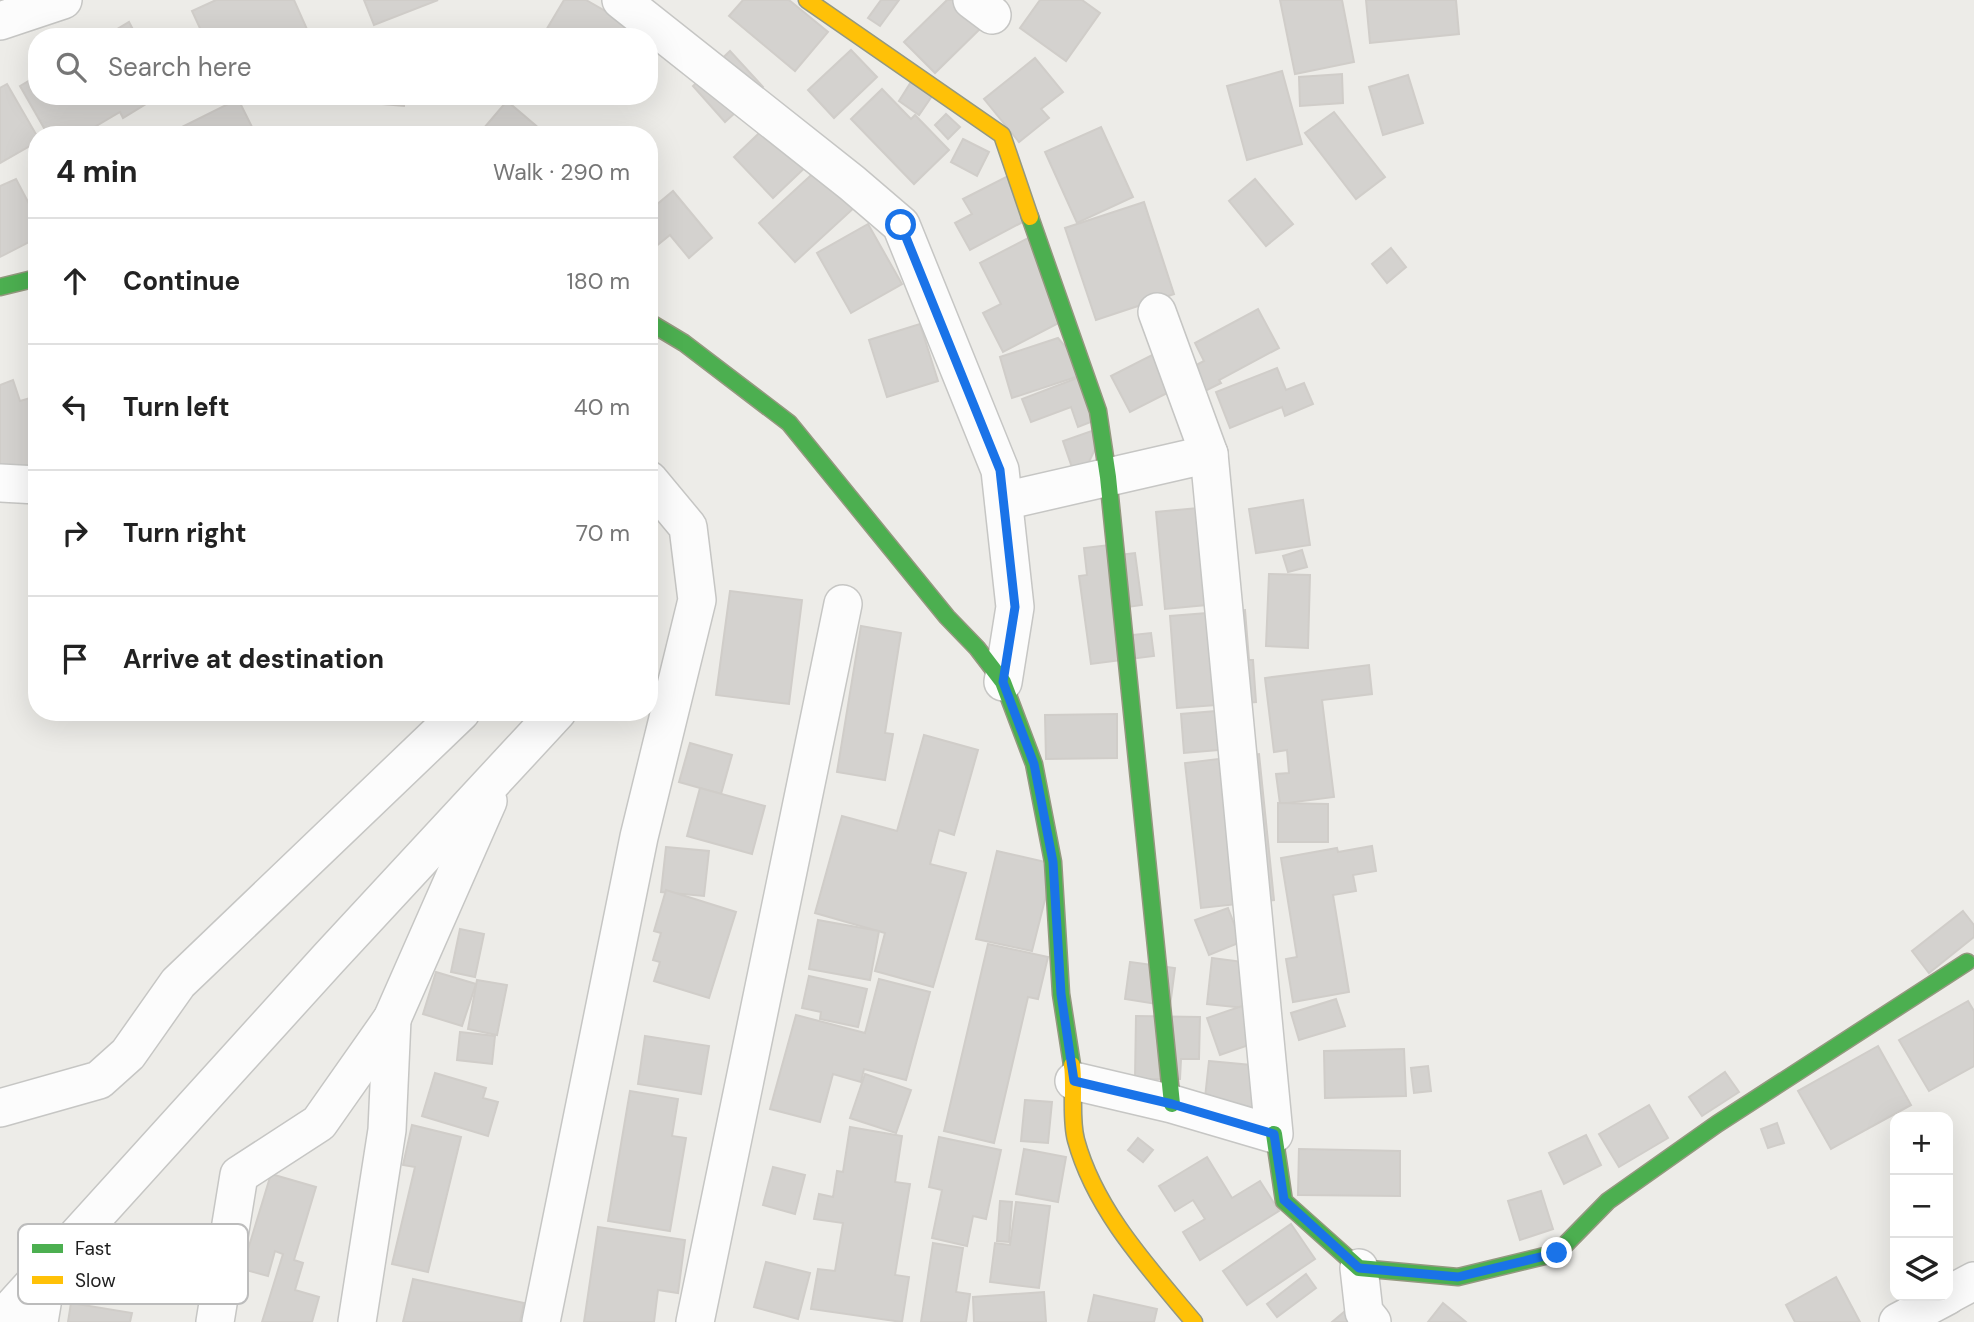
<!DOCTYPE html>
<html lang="en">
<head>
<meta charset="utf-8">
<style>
	body { margin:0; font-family:"DM Sans",sans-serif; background:#f6f6f6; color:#222 }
	.controls { position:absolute; right:21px; bottom:21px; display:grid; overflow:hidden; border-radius:14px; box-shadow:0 7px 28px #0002 }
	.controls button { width:63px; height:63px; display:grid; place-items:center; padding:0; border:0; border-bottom:2px solid #e0e0e0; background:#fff; color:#222; font:35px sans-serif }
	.stop { position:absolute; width:21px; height:21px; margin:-16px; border:5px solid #1a73e8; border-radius:50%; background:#fff }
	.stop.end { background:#1a73e8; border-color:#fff; box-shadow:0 2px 7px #0008 }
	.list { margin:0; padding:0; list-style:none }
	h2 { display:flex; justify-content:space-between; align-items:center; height:91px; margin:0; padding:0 28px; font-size:30px }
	h2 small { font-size:23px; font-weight:400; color:#767676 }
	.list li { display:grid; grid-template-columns:46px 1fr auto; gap:21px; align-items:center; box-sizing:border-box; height:126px; padding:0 28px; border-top:2px solid #e0e0e0 }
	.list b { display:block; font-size:26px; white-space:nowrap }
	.list em { font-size:23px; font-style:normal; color:#767676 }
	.icon { flex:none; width:38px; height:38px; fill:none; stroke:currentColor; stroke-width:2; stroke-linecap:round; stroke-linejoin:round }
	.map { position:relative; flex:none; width:1974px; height:1322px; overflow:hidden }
	.search { position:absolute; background:#fff; box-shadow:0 7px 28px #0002; left:28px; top:28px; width:630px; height:77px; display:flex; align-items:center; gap:18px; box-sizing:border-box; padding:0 24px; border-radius:28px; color:#767676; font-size:26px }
	.panel { position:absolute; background:#fff; box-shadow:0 7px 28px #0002; left:28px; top:126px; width:630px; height:595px; border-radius:28px }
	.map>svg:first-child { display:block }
</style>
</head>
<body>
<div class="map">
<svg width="1974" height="1322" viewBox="0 0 1974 1322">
	<rect width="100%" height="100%" fill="#edece8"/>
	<g fill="#d4d2cf" stroke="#d0cdc9" stroke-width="2">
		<path d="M216,0h78l16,36 -106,1 -12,-26z"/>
		<path d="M364,0h74l-64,25z"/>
		<path d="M564,0h22l56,32 -3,5h-97z"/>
		<path d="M743,0h46l39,32 -33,39 -66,-55z"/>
		<path d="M881,0h18l-19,26 -12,-8z"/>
		<path d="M947,0h14l24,24 -50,49 -31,-31z"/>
		<path d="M1040,0h42l18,13 -34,48 -46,-33z"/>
		<path d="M1280,0h62l12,62 -59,12z"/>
		<path d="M1366,0h90l3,34 -89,9z"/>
		<path d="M129,22l8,15h-33z"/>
		<path d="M851,50l26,27 -43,41 -26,-28z"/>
		<path d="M730,51l33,36 -38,35 -32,-36z"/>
		<path d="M1035,58l28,34 -22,17 8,9 -30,24 -35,-43z"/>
		<path d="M1282,71l20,73 -55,16 -20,-74z"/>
		<path d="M1342,74l1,29 -43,3 -1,-29z"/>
		<path d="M1408,75l15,48 -40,12 -14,-48z"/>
		<path d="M37,76v20h122l-36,22 -3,-6 -39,23h-33l-28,-49z"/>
		<path d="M911,82l21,14 -13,19 -20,-14z"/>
		<path d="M7,84l30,52v6l-37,21v-75z"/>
		<path d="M882,89l29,30 4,-4 34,35 -35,34 -63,-65z"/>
		<path d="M384,96h21l-1,10 -21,-2z"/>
		<path d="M238,99l18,36h-70l-4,-8z"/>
		<path d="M507,101l40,34h-69z"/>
		<path d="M1334,112l51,65 -29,22 -51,-66z"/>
		<path d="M946,114l14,13 -12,12 -13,-14z"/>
		<path d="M774,119l39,41 -40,38 -39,-41z"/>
		<path d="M1101,127l32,70 -56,26 -32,-71z"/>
		<path d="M963,139l26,13 -12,24 -26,-14z"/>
		<path d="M820,167l36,39 -61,56 -36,-39z"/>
		<path d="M1010,175l22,42 -62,33 -15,-27 17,-9 -9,-15z"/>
		<path d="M16,179l21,40v19l-37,19v-71z"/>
		<path d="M1255,179l38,45 -27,22 -37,-45z"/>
		<path d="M673,191l39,47 -23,20 -19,-23 -21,17v-41z"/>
		<path d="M1144,202l30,92 -78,26 -31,-92z"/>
		<path d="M868,224l34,60 -51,29 -34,-60z"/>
		<path d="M1032,236l40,80 -69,36 -20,-39 18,-9 -21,-41z"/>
		<path d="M1391,248l15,19 -19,16 -15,-19z"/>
		<path d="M1258,309l21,39 -60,32 2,3 -26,13 -12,-24 21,-11 -9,-18z"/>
		<path d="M920,324l18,57 -51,16 -18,-57z"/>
		<path d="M1058,338l30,35 -76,25 -12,-41z"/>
		<path d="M1158,352l19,36 -47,24 -19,-36z"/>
		<path d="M1277,368l9,22 18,-7 9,21 -28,12 -3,-9 -52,21 -14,-36z"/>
		<path d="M1085,375l16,43 -23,9 -7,-20 -40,15 -9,-23z"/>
		<path d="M13,380l7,21 17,-5v66l-37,13v-90z"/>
		<path d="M1106,426l-28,59 -15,-44z"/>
		<path d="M1303,500l7,45 -54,8 -7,-44z"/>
		<path d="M1208,507l9,97 -52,5 -9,-97z"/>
		<path d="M1109,545l1,11 25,-3 7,52 -22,3 3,28 28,-3 3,23 -63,8 -12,-88 8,-1 -3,-27z"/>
		<path d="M1302,550l5,17 -19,5 -5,-16z"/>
		<path d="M1269,574l41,1 -2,73 -42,-2z"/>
		<path d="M730,591l72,9 -13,104 -73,-9z"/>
		<path d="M1245,610l4,50h4l3,42 -79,6 -7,-92z"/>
		<path d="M861,626l40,7 -16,100 8,1 -8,46 -48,-8z"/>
		<path d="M1369,665l3,29 -50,6 12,97 -54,7 -4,-30 13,-1 -2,-23 -13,2 -9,-74z"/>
		<path d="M1251,708l3,39 -70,6 -3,-39z"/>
		<path d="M1117,714v44l-71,1 -1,-44z"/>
		<path d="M924,735l54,15 -24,85 -15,-5 -9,34 36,9 -33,114 -58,-16 10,-38 -70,-20 27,-97 55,15z"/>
		<path d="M690,743l42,12 -11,39 -42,-12z"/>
		<path d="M1259,754l15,146 -73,8 -16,-145z"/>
		<path d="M700,788l65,18 -13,48 -65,-18z"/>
		<path d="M1278,803l50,1v38h-50z"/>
		<path d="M1372,846l4,25 -23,4 3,16 -23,4 16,97 -56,10 -7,-43 11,-2 -16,-99 56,-10 1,4z"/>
		<path d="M666,847l43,4 -5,45 -43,-4z"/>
		<path d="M997,851l57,13 -22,87 -56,-12z"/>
		<path d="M666,890l70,22 -27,86 -55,-17 6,-19 -7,-2 8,-27 -7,-2z"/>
		<path d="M1228,908l13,34 -32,13 -14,-35z"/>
		<path d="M1963,911l11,14v12l-45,36 -17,-22z"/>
		<path d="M818,920l61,11 -9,49 -61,-11z"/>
		<path d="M460,929l24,5 -9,43 -24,-5z"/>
		<path d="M988,944l60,13 -10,42 -10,-2 -34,146 -50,-12z"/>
		<path d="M1212,958l47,6 -5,45 -47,-5z"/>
		<path d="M1130,962l45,6 -5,38 -45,-7z"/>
		<path d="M436,972l40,12 -14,42 -39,-12z"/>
		<path d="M809,976l58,13 -9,38 -38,-8 1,-7 -19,-4z"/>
		<path d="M879,979l51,13 -24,88 -42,-11 -3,13 -28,-8 -13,48 -50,-13 26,-94 69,18z"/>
		<path d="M477,980l30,5 -10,50 -29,-6z"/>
		<path d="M1336,999l9,27 -46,14 -8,-27z"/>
		<path d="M1968,1001l6,10v55l-45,25 -30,-51z"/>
		<path d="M1242,1006l5,16 22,16 -49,17 -13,-37z"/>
		<path d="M1136,1016l64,1 -1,42h-18l-1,20h-45z"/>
		<path d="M460,1032l35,4 -3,28 -35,-4z"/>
		<path d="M645,1036l64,10 -8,48 -63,-10z"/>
		<path d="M1878,1046l33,59 -80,44 -33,-58z"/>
		<path d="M1404,1049l2,47 -81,2 -1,-47z"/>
		<path d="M1209,1061l53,5 -5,56 -53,-15z"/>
		<path d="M1428,1066l3,25 -17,2 -3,-25z"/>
		<path d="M1725,1072l14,20 -37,24 -13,-19z"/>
		<path d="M435,1073l51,15 -3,10 15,4 -10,34 -66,-20z"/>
		<path d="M865,1074l46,16 -15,43 -46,-15z"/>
		<path d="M630,1091l48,8 -6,37 14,2 -16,93 -62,-10z"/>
		<path d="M1025,1100l27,2 -4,41 -27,-2z"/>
		<path d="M1649,1105l19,33 -49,29 -20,-33z"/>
		<path d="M1777,1123l7,20 -16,5 -7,-19z"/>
		<path d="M412,1125l49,12 -33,135 -36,-8 23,-97 -12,-2z"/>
		<path d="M850,1127l52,9 -7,46 15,2 -15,91 14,2 -7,45 -91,-13 7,-40 17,2 8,-48 -29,-4 5,-25 14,3 4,-26 6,1z"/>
		<path d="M1586,1135l15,30 -37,19 -15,-31z"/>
		<path d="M939,1137l62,13 -15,69 -13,-3 -6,30 -35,-8 10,-48 -13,-3z"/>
		<path d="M1138,1138l15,12 -10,12 -15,-12z"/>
		<path d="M1024,1149l42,8 -8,45 -42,-8z"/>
		<path d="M1299,1149l101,2v45l-102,-1z"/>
		<path d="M1207,1157l25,41 28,-17 19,30 -79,49 -17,-28 22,-13 -12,-19 -18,11 -16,-25z"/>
		<path d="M773,1167l32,8 -10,39 -32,-9z"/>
		<path d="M271,1174l45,13 -22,73 9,3 -8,27 24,7 -7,25h-50l21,-68 -8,-3 -7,25 -26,-7z"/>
		<path d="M1541,1191l12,38 -33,11 -12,-39z"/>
		<path d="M1000,1201l12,1 -3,40 -12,-1z"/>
		<path d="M1016,1202l34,4 -11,82 -49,-6 5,-39 15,2z"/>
		<path d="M1291,1224l24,35 -68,46 -24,-34z"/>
		<path d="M598,1227l87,13 -7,53 -20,-3 -4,32h-70z"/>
		<path d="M933,1243l30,5 -7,44 14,2 -4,28h-45z"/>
		<path d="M766,1262l44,11 -12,46 -44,-12z"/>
		<path d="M1306,1274l10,14 -39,29 -10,-13z"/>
		<path d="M1836,1277l24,45h-65l-9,-17z"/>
		<path d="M413,1279l111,24 -4,19h-117z"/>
		<path d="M1044,1292l2,30h-72l-1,-25z"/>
		<path d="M1094,1295l63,14 -3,13h-66z"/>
		<path d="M71,1303l61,10 -2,9h-62z"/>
		<path d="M1443,1303l23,19h-38z"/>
		<path d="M1350,1307l13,15h-31z"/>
	</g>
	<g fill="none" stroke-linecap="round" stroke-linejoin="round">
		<g stroke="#c6c6c4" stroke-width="40">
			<g id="street">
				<path d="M621,0l231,183 49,42 99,245 15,137 -12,75"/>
				<path d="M972,0l20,15"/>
				<path d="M0,21l63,-21"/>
				<path d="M1157,312l52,142"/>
				<path d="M0,483l37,2"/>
				<path d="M1004,501l205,-47 65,680 -102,-30 -98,-23"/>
				<path d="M0,1108l99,-28 29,-26 50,-71 283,-271"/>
				<path d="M1359,1268l5,44 8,10"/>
				<path d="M1948,1295l26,-14"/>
				<path d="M0,1321l329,-363 228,-246"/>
				<path d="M39,1322l9,-54"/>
				<path d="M215,1322l24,-147 80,-52 73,-104 96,-218"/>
				<path d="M357,1322l30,-192 5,-111"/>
				<path d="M541,1322l98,-485 58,-237 -9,-73 -39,-47"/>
				<path d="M695,1322l148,-718"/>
				<path d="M1898,1322l49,-26"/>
			</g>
		</g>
		<g stroke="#94987f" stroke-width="19">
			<g id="fast">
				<path d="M1030,217l68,194 10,66 64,627"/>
				<path d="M0,287l37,-9"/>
				<path d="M649,322l35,21 105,80 158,194 30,31 26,34 31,82 19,98 8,132 11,71"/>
				<path d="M1274,1134l10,67 75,67 99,9 99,-24 51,-52 109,-77 250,-162"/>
			</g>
		</g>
		<g stroke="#94987f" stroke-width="19">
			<g id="slow">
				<path d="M807,0l195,135 28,82"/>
				<path d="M1072,1065c3,23 -2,53 4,75 19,70 72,127 118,182"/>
			</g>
		</g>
		<use href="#street" stroke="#fcfcfc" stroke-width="37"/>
		<use href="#fast" stroke="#4caf50" stroke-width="16"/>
		<use href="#slow" stroke="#ffc107" stroke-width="16"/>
	</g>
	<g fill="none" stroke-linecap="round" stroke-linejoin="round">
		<path stroke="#1a73e8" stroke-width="9" d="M901,225l99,245 15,137 -12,75 31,82 19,98 8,132 13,87 98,23 102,30 10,66 75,68 99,9 99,-24"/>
	</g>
	<rect x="18" y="1224" width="230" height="80" rx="10" fill="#fff" stroke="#bcbcbc" stroke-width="2"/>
	<rect x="32" y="1244" width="31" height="9" fill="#4caf50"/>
	<rect x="32" y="1276" width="31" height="8" fill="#ffc107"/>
	<g font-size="19" fill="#1f1f1f">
		<text x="75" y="1255">Fast</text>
		<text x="75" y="1287">Slow</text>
	</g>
</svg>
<div class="controls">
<button>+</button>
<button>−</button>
<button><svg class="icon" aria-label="layers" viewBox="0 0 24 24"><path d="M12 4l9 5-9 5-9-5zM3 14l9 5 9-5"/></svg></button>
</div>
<div class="stop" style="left:901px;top:225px"></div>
<div class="stop end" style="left:1557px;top:1253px"></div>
<div class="search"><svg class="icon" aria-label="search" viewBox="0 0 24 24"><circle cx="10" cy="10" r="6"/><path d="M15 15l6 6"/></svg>Search here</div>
<section class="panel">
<h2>4 min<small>Walk · 290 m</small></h2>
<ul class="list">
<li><svg class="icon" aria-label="ahead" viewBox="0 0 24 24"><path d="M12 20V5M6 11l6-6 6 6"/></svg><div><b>Continue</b></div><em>180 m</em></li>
<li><svg class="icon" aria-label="left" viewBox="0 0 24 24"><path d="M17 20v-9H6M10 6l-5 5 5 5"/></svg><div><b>Turn left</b></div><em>40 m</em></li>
<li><svg class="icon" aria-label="right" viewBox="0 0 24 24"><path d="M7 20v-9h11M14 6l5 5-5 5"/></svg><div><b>Turn right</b></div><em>70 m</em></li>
<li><svg class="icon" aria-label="arrive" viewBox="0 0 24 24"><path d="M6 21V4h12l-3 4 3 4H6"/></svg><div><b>Arrive at destination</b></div></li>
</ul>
</section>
</div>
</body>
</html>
